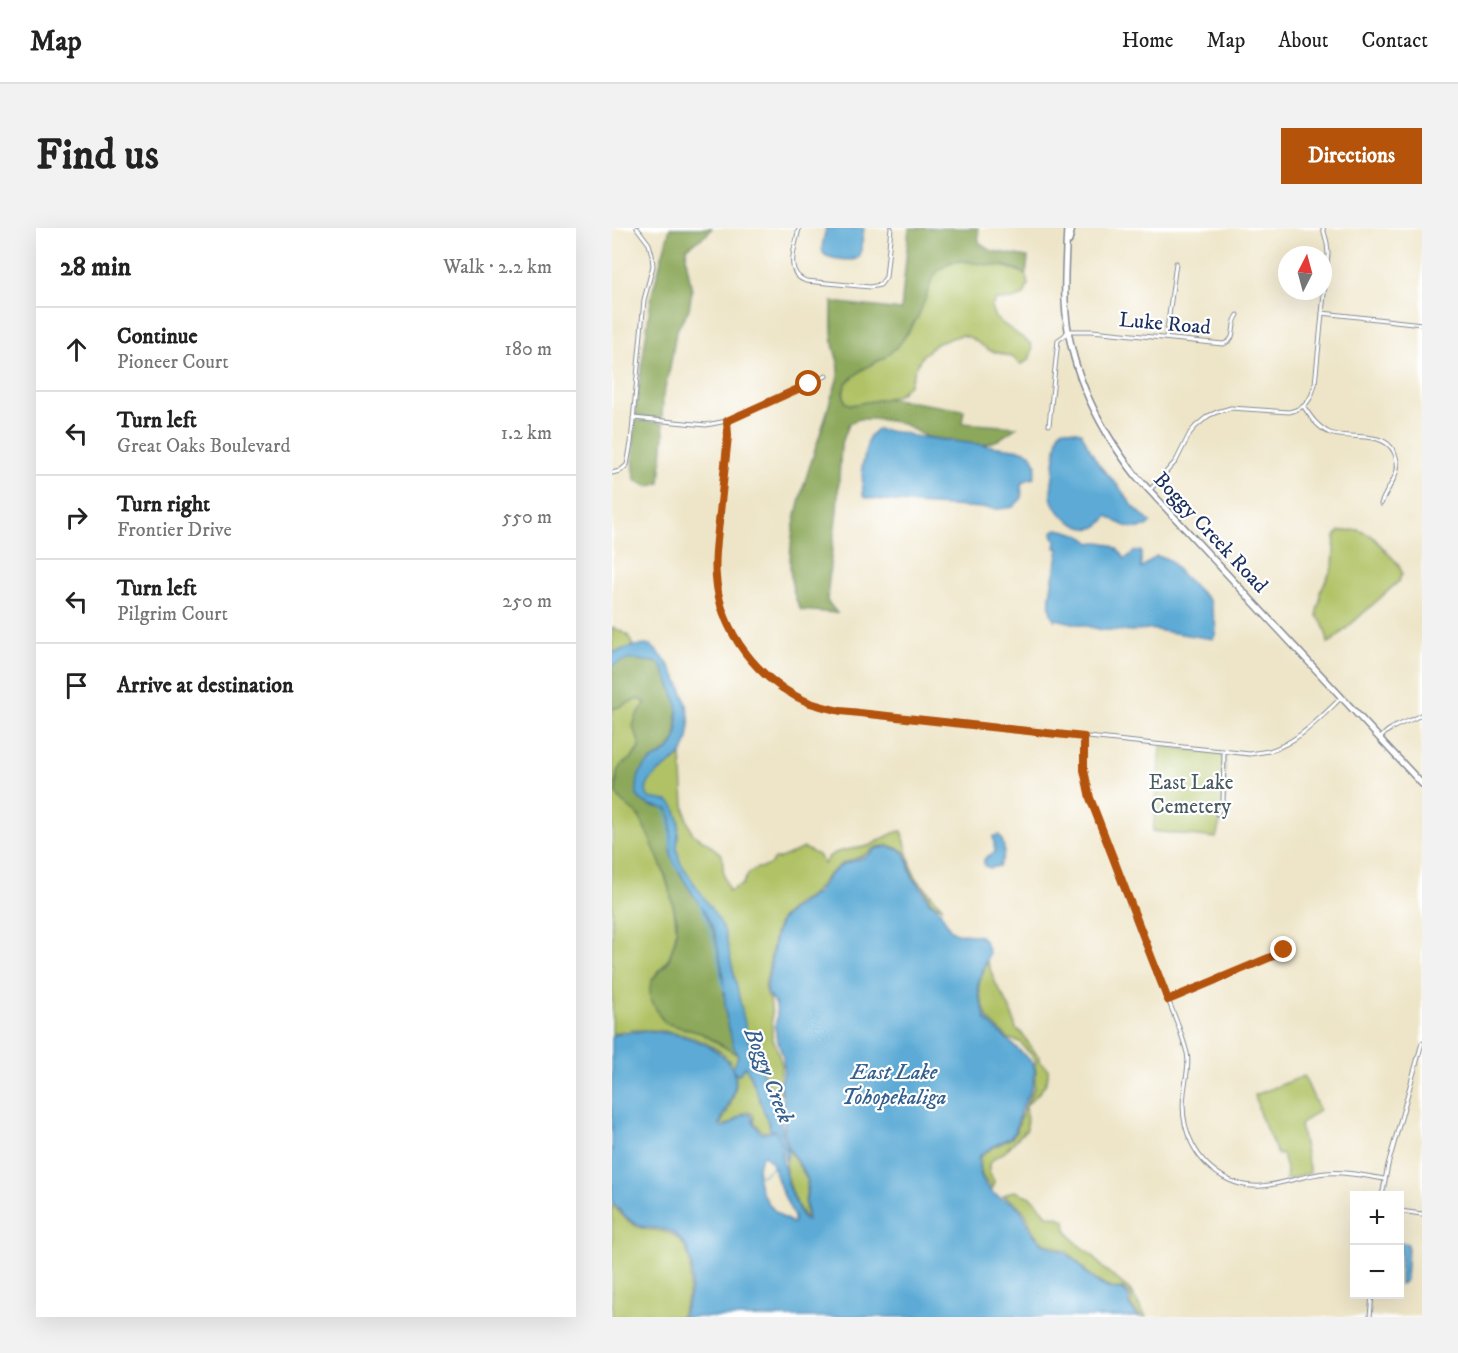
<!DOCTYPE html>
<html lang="en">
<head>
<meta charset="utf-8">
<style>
	body { margin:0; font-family:"IM FELL DW Pica",serif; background:#f2f2f2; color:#222 }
	.controls { position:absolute; right:18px; bottom:18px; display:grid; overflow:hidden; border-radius:0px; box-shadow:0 6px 24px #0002 }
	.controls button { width:54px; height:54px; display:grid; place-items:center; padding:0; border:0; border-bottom:2px solid #e0e0e0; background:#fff; color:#222; font:30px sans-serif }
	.compass { position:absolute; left:666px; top:18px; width:54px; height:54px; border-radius:50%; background:#fff; box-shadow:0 6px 24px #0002; rotate:6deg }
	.stop { position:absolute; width:18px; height:18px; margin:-14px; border:4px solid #b45309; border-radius:50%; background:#fff }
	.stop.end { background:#b45309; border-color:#fff; box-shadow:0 2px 6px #0008 }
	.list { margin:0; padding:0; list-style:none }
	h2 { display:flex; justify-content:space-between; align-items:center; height:78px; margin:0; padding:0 24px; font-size:26px }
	h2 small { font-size:20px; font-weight:400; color:#767676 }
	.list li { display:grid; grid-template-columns:39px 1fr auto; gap:18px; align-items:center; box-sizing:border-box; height:84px; padding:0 24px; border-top:2px solid #e0e0e0 }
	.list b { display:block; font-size:22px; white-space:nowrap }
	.list p { margin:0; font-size:20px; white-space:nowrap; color:#767676 }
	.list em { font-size:20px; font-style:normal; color:#767676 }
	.icon { flex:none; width:33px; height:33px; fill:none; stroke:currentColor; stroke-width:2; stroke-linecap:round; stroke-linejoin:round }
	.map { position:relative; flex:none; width:810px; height:1089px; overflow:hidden; border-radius:0px }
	header { display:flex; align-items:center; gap:36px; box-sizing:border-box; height:84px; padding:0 30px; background:#fff; border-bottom:2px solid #e0e0e0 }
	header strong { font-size:28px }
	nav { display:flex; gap:33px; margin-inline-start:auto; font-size:21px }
	.intro { display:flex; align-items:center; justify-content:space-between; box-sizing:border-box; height:144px; padding:0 36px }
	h1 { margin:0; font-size:42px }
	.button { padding:15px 27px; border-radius:0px; background:#b45309; color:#fff; font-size:21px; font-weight:700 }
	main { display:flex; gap:36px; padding:0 36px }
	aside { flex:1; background:#fff; border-radius:0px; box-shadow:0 6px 24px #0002 }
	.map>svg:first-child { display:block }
</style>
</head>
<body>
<header>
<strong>Map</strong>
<nav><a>Home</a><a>Map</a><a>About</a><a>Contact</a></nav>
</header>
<div class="intro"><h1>Find us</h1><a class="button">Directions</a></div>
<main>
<aside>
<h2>28 min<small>Walk · 2.2 km</small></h2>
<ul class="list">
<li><svg class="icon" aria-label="ahead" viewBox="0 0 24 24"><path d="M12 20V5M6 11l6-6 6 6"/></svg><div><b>Continue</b><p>Pioneer Court</p></div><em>180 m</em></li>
<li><svg class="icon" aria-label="left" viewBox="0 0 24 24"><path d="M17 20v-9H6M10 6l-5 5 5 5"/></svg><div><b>Turn left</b><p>Great Oaks Boulevard</p></div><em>1.2 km</em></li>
<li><svg class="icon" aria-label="right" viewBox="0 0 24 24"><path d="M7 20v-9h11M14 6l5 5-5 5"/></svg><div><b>Turn right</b><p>Frontier Drive</p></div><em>550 m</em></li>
<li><svg class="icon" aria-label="left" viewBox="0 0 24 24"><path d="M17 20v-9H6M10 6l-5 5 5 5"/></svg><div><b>Turn left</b><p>Pilgrim Court</p></div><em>250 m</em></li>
<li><svg class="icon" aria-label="arrive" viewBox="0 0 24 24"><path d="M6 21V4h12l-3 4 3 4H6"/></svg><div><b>Arrive at destination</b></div></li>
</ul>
</aside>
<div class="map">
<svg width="810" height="1089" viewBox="0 0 810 1089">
	<rect width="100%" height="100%" fill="#fff"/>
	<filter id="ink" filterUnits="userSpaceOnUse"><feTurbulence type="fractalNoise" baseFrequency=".0167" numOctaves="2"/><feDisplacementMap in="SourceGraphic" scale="12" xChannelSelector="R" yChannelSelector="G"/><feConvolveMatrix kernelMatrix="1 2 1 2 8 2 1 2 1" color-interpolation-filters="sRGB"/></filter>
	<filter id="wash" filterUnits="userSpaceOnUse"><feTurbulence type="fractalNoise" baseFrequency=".008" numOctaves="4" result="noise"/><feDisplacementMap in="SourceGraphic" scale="24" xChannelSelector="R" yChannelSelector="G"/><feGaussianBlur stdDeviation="1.35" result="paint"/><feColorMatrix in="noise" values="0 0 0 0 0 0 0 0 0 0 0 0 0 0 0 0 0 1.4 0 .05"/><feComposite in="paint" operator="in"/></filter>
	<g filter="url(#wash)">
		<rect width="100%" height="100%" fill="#eee5c8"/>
		<g fill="#b0c265" stroke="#667862" stroke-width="1.5">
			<path d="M351,33c22,4 44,3 63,14l2,10 -4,10 -11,4 -17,1 -5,7 4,11 36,26 1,7 -3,9 -8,4 -9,-7 -23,-7 -18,-12 -9,-3 -10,3 -16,6 -13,11 -8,14 -5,14 -10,11 -15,5 -34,6 -6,-3c-1,-6 -3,-12 1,-18 8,-13 39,-25 52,-39 8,-8 16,-21 21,-31 8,-18 10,-42 30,-51 4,-2 10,-1 14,-2z"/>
			<path d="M746,302l14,6 27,29 3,8 -3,8 -67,60 -4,2c-1,-9 -5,-21 -11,-27v-6l3,-10v-8l13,-26 2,-30 5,-5z"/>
			<path d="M0,399l16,8 5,11 -21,7z"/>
			<path d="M28,471l6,4 -10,13c1,8 5,26 3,32 -1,2 -2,3 -3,4 -12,16 -22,13 -20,38 1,12 17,17 23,27 15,21 42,96 36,121 -3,16 -8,25 -19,36l23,53 22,6 37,22 -1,5 -4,7c-17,-34 -88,-44 -121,-33v-325c10,-2 18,-9 28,-10z"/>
			<path d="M549,518l64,8v48l-9,36 -63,-7z"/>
			<path d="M69,527l3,50 3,15 6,14 13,8 16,13 2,22 5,14 13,-6 7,-12 8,-5c7,0 14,-3 17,-9h4l26,-11 14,7 6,9c3,-5 4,-8 9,-10 14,-7 26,-4 38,-9 10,-4 21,-14 31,-14l10,37 5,11 26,29 -12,-6 -9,-17 -8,-7 -7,-22 -4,-6 -14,-5 -12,2 -13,8 -23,9 -13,11 -16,20 -16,9 -16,16 -5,14 -10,53 2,8 3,4 2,17v22l4,8 6,19 -3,17 2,11 -5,11 -27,-62 -9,-37 -6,-31 -36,-84 -18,-28 -3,-12 2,-29 -33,-25c-2,-22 24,-28 35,-41z"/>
			<path d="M375,733c3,7 6,16 9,23 10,18 16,24 20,45l5,3 12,18 6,7v4l9,8c2,17 -12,26 -22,37l1,23 -15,15 -7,8 -8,4 -8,8v8l5,9 -2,9 -10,-14 -2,-19 12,-9 20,-10 5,-8 5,-17 12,-25 2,-16 -1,-8 1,-2c-2,-8 -11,-12 -16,-20l-11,-3 -21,-20 -8,-24 -1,-11z"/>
			<path d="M133,838l5,8 21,56 -8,2 -8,-9 -2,-9 -5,-2c-12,2 -15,16 -27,12 2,-6 5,-8 7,-14 5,-11 10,-23 7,-36h4z"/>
			<path d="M692,848l15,34 -19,15 10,48 -24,7 1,-7 -5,-19 -4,1 -18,-40 -5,-20z"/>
			<path d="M174,916l5,10 13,20 3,7 -2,23 1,15c-9,-11 -20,-40 -20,-56 0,-7 2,-12 0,-19z"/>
			<path d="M403,963l15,6 7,6 10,12 13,3 5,3 1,9 10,13 17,13 10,12 27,22 16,27h-5l-10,-11v-10l-7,-7c-3,-1 -6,0 -9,-1 -7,0 -19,-7 -25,-13 -8,-7 -11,-15 -23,-23 -13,-8 -20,-4 -32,-18 -5,-6 -5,-14 -10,-21 -4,-7 -14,-14 -22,-17l7,-4z"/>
			<path d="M0,976c7,8 18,21 29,24 10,3 22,1 32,7 26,15 18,60 7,82h-68z"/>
		</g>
		<g fill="#8ca85a" stroke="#546c5c" stroke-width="1.5">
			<path d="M58,0h42l-6,7 -19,13 -1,11 6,32 -3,18 -13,23 -6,36 -7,28 -1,23 -27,-3 3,-25 14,-97z"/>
			<path d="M297,0h69l1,14 13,9 36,6 -2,18 -10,-6 -12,-3 -17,-1 -24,-4 -13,1 -13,10 -6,9 -3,11 -10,25 -19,28 -15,13 -21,11 -17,14 -3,9 2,10 6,3 37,-7 76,12 -2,13 55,4 -19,13 -15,5 -57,-8 -24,-14 -24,-4h-20l-9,5 -8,22 -4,65 -7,55 -3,35 10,12 -36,-3c-32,-55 15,-153 29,-209 3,-9 8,-21 9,-31 0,-9 -5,-18 -6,-27 -2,-13 -1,-28 -1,-41l69,8z"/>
			<path d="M23,192l28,3 1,11 -4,49 -11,4 -14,-7 -2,-22z"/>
			<path d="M22,431l25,4 5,6 13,35 -1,35 -8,11 -18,11 -11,14 -2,21 13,10 18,3c7,18 0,30 3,46 1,6 5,12 8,17 12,19 28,38 35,60 13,40 6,85 24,123l-37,-22 -36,-10 -6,-8 -9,-18v-11l2,-6 16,-18 8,-25 1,-16 -11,-44 -14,-33 -13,-28 -18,-15 -5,-8 1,-21 4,-7 12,-8 6,-9v-6l-6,-15 3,-11 10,-13 -7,-4c-9,2 -17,8 -27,10v-43l12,-6z"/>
		</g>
		<g fill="#5baad5" stroke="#3b6c9a" stroke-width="1.5" fill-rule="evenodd">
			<path d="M214,0h38l-4,28c-1,1 -2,2 -4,3 -6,2 -29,0 -33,-6 -3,-7 2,-18 3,-25z"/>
			<path d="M265,201l24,4v-1l12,4 109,14 9,3 5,11 -2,14 -7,2 -6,4 1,14 -9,9 -14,2 -82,-5 -50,-6 -4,-3 -1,-28 7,-30z"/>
			<path d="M452,201l17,3 6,12 12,21 20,22 13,18 19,18c-14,12 -31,2 -43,-7 -5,5 -8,11 -15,12 -15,3 -40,-16 -42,-32 -1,-4 1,-9 1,-14 3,-17 2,-34 8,-51z"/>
			<path d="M445,301c13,2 25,5 34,14 8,-3 22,1 28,8 3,2 4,5 6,8l10,-8h6v17l15,-12 9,2 6,3 8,11 31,29 6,25 -1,9 -2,4 -64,-10 -17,2 -29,-1 -47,-11 -1,2c-13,-13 2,-54 4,-73h-4l1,-7 -3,-4 -1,-5z"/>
			<path d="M38,417c27,22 50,72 34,105 -7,15 -49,28 -35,48l19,3 7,6 4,14 -2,29 3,12 40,60 5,11 24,109 31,70 2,19 6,21 -2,10 -9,-32h-6l-21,-56 -5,-7 -6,7h-4l-2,-7 4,-7 1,-5 -5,-10 -7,-29 -4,-49 -8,-36 -7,-15 -22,-34 -14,-27v-37l-3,-9c-12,-3 -23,-3 -31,-13 -3,-44 29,-32 39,-57 3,-9 2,-23 1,-32 0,-6 -13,-39 -17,-43 -3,-2 -9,-3 -13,-3 -12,-2 -24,-3 -35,5v-13l22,-7z"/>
			<path d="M387,607c7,10 6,21 0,31l-9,2 -5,-2c-4,-10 4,-9 10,-14l-2,-16z"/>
			<path d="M278,619l12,4 4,6 7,22 7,7 10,17 6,3 4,5 10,18 6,4 24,3 5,5 4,12 -11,31 1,11 7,25 47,43 2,9 -3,15 -12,25 -4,17 -5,8 -19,10 -13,9c-2,17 6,35 22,42 6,2 11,4 16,8 10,9 10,22 19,31 12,13 19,9 32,18 10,6 14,15 22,22 6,5 17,12 24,13 3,0 6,0 9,0l6,7c-2,10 3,13 10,20h-457c10,-22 17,-55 0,-76 -3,-3 -6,-7 -10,-9 -9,-4 -19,-4 -28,-5 -12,-2 -25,-17 -32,-26v-165c34,-12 113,-1 123,41 2,10 -4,22 -8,31 -2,6 -7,10 -7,17l2,2c13,0 16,-16 29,-12l3,9 8,10 14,-3 12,53 11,27 6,10 3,-1 -2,-16 2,-23 -3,-8 -16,-25 -5,-17v-25l-3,-23 3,-13 -1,-14 -6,-17 -2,-12 2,-9 -1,-13 -8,-11 -1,-8 9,-52 5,-14 16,-14 19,-12 13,-18 13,-11 23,-8 13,-9zM152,927l8,8 9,26 13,28v5l-1,1c-25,-11 -44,-41 -31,-67z"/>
			<path d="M788,1014l8,2v3l-2,32 -3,4 -3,1z"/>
		</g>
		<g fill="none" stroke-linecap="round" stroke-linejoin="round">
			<g stroke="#5baad5" stroke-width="1.5">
				<path d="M51,579l5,13 3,29"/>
				<path d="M60,629l3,8 4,6"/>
				<path d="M87,675c6,15 12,29 16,45 4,14 4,28 9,42"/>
				<path d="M164,900l4,22"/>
				<path d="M145,950l7,-4 9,-7"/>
			</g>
		</g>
	</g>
	<g filter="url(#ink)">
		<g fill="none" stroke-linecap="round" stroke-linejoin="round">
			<g stroke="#848a93" stroke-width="5">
				<g id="minor">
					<path d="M187,0c-3,17 -16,45 7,53l64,6 10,-2 6,-8 5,-49"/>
					<path d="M710,85l100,11"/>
					<path d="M554,110l10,-75"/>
					<path d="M692,179c6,9 14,21 26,26 19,7 54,-3 64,19 3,6 4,12 3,18 -3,12 -12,22 -16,34"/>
					<path d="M21,190l73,7 21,-4 99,-45"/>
					<path d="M115,193l1,15c-3,27 -6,54 -8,82 -3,19 -6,39 -4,59 4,55 43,105 94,126 10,4 20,6 31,8l409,43c6,-1 13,-2 19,-3 28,-8 51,-33 72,-53"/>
					<path d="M437,197l9,-85 6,-4 4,-5h24l131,13c16,-5 6,-18 15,-29"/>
					<path d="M0,245l8,-2 7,-6 4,-22 13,-143 9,-34 -1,-11 -3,-11 -12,-16"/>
					<path d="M538,262l26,-29 14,-28 5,-6 13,-11 9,-4 14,-4 58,4c17,-4 22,-11 26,-28l13,-130 -1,-11 -4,-15"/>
					<path d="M472,509v33l6,28c21,55 41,111 63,166 12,29 26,58 34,89 3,13 -2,27 -3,40 -5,36 12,71 45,87 33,16 63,-4 97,-7 19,-2 40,3 58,6"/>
					<path d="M768,511c3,-4 7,-8 11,-10 10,-7 21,-8 31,-15"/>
					<path d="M605,586l6,-12 1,-50"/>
					<path d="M556,772l110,-46 6,-4"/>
					<path d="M770,968l6,-31 34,-122"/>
					<path d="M788,983l22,3"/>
					<path d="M758,1089l2,-23"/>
				</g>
			</g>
			<g stroke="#848a93" stroke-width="8">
				<g id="primary">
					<path d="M455,0c-1,24 -3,49 -2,73 3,66 32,125 72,176l285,307"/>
					<path d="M457,13l3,-13"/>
				</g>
			</g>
			<use href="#minor" stroke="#fff" stroke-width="3"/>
			<use href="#primary" stroke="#fff" stroke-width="5"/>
		</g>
	</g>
	<g fill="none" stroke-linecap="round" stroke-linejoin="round" filter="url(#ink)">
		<path stroke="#b45309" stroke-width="8" d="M197,156l-82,37 1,15c-3,28 -6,57 -9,86 -2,18 -5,37 -3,55 4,55 43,105 94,126 10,3 20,6 31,8l243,26v33l6,28 78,202 110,-46 6,-4"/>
	</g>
	<g text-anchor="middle" stroke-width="4.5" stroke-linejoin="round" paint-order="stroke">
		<g font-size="21" fill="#1b2f5e" stroke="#fff">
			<text transform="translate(553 95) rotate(5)" y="7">Luke Road</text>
			<text transform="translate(599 304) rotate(47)" y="7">Boggy Creek Road</text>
		</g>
		<g font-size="21" fill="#485b60" stroke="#fff">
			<text x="579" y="561">East Lake<tspan x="579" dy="24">Cemetery</tspan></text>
		</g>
		<g font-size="22" font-style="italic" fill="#35608e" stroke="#fff">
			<text x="282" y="851">East Lake<tspan x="282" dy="25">Tohopekaliga</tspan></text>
			<text transform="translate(158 847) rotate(69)" y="8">Boggy Creek</text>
		</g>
	</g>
</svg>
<div class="controls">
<button>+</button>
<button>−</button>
</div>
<svg class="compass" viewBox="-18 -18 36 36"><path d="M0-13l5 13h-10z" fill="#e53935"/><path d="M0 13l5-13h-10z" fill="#767676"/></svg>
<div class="stop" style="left:197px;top:156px"></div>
<div class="stop end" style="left:672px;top:722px"></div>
</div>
</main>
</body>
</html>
